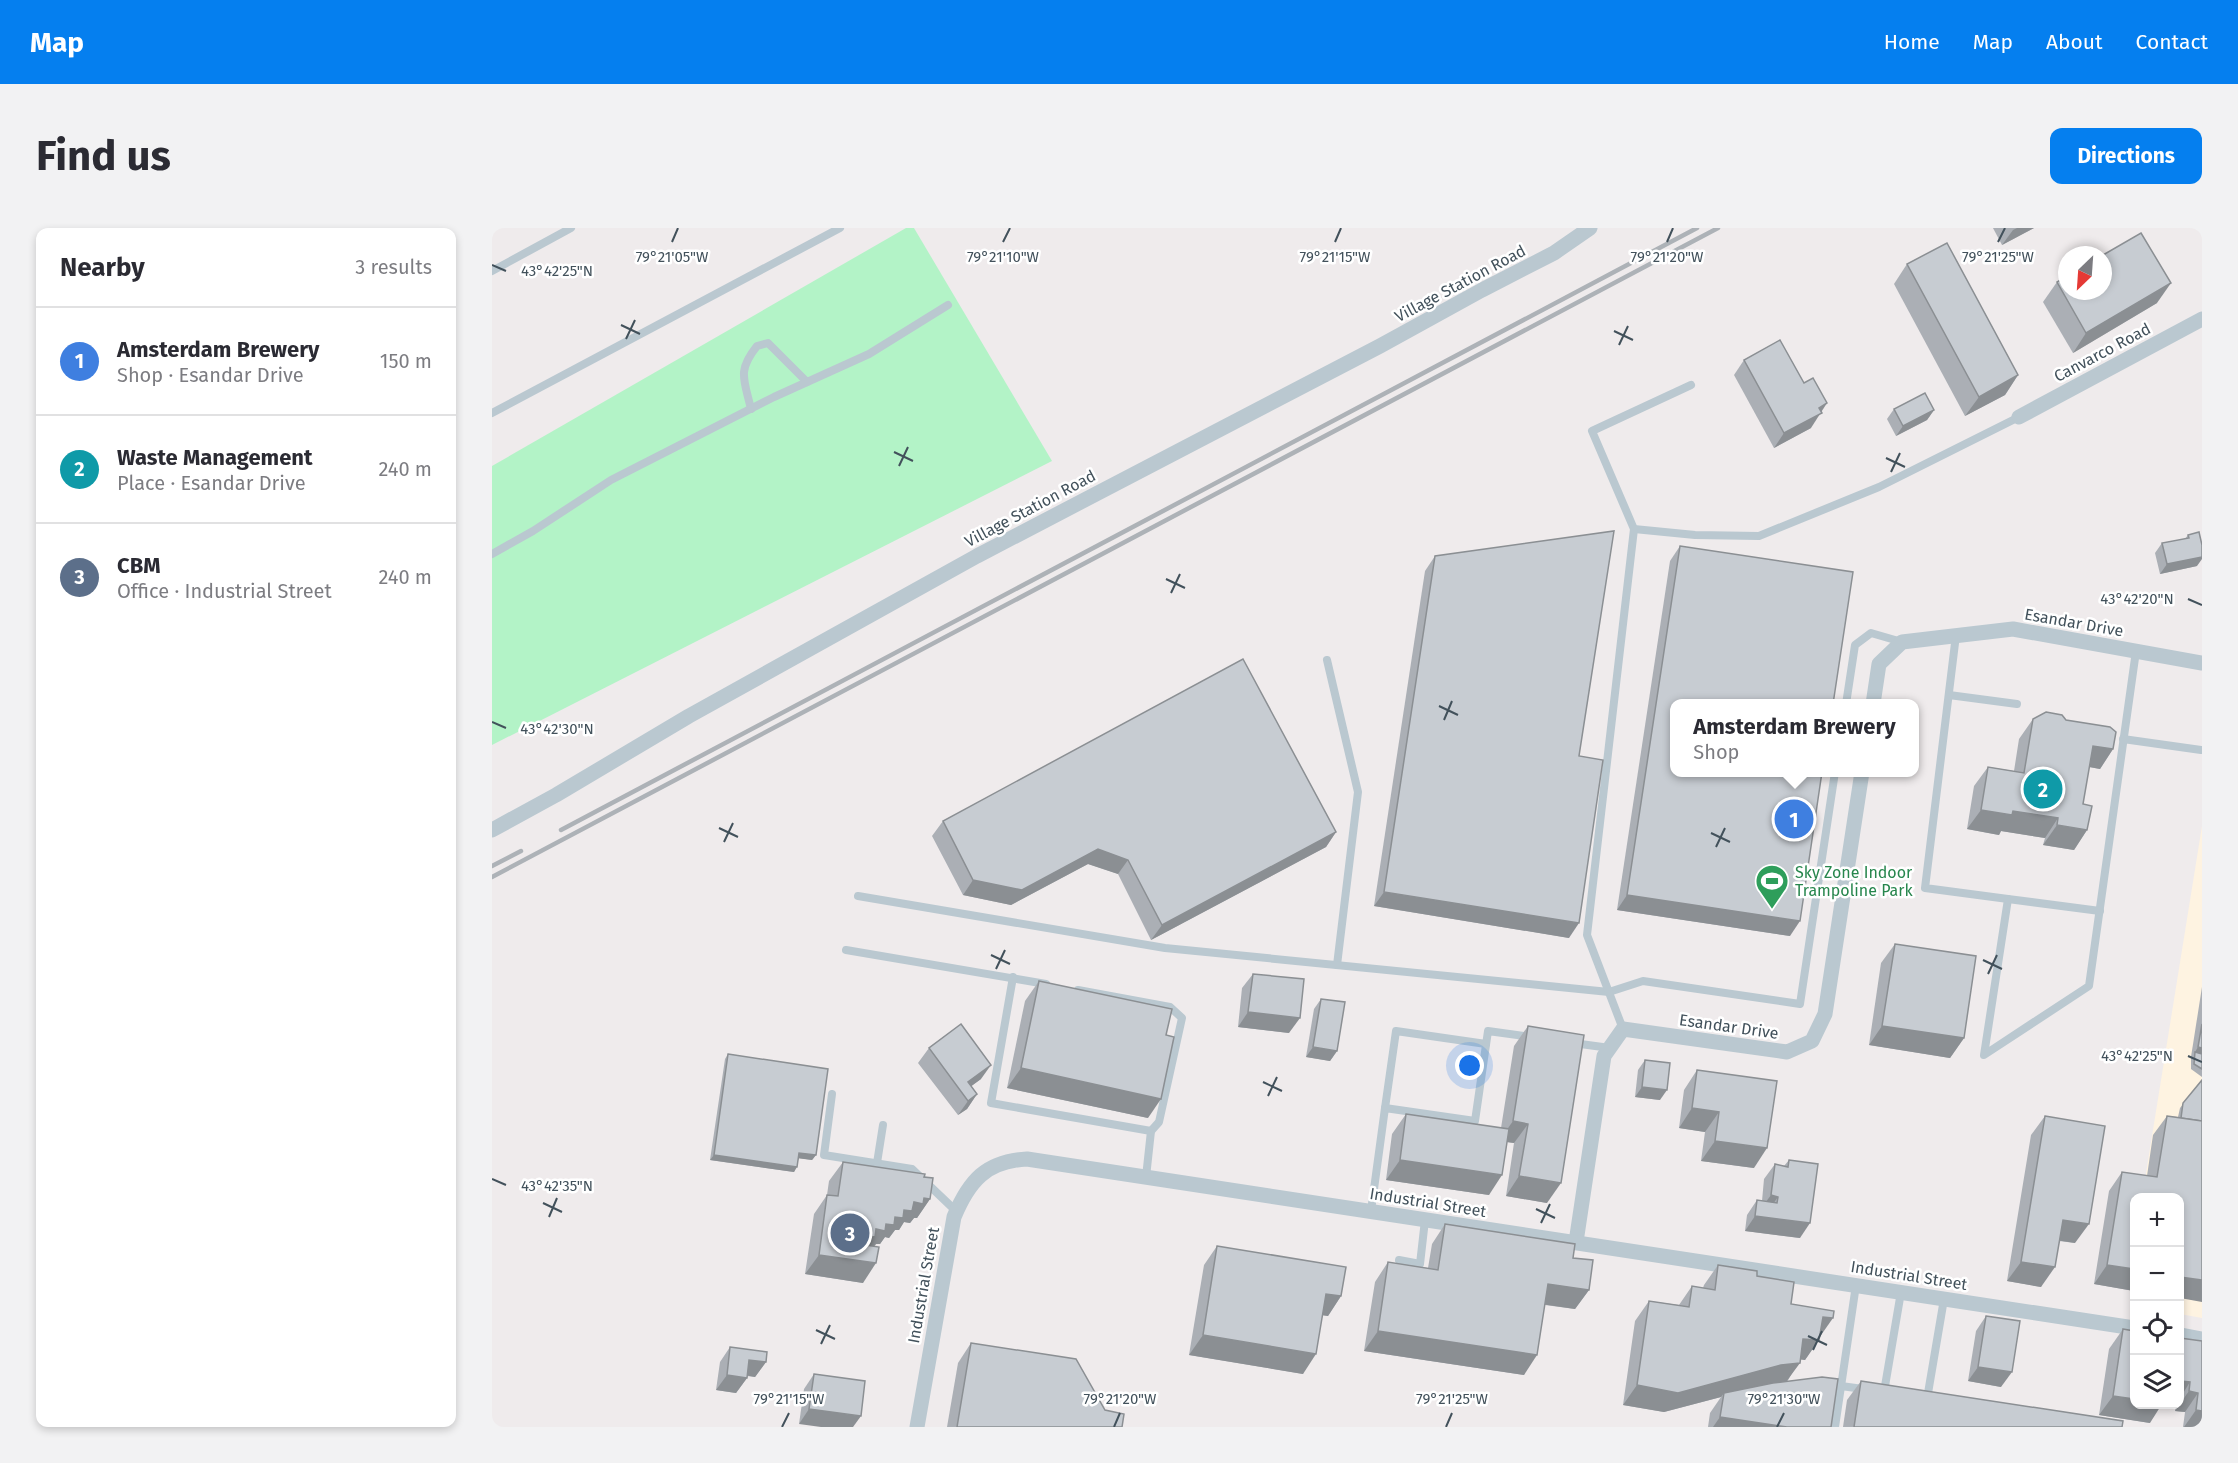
<!DOCTYPE html>
<html lang="en">
<head>
<meta charset="utf-8">
<style>
	body { margin:0; font-family:"Fira Sans",sans-serif; background:#f2f2f3; color:#2b2b33 }
	.controls { position:absolute; right:18px; bottom:18px; display:grid; overflow:hidden; border-radius:12px; box-shadow:0 3px 9px #0003 }
	.controls button { width:54px; height:54px; display:grid; place-items:center; padding:0; border:0; border-bottom:2px solid #e1e1e2; background:#fff; color:#2b2b33; font:30px sans-serif }
	.compass { position:absolute; left:1566px; top:18px; width:54px; height:54px; border-radius:50%; background:#fff; box-shadow:0 3px 9px #0003; rotate:205deg }
	.you { position:absolute; left:978px; top:838px; width:21px; height:21px; margin:-15px; border:4px solid #fff; border-radius:50%; background:#1a73e8; box-shadow:0 0 0 9px #1a73e833 }
	.badge { display:grid; place-items:center; width:39px; height:39px; border-radius:50%; background:#057fef; color:#fff; font-size:20px; font-weight:700 }
	.pin { position:absolute; translate:-50% -50%; border:3px solid #fff; box-shadow:0 2px 6px #0006 }
	.popup { position:absolute; left:1178px; top:471px; width:249px; height:78px; box-sizing:border-box; display:grid; place-content:center; border-radius:12px; background:#fff; filter:drop-shadow(0 2px 4px #0005); font-size:20px; white-space:nowrap; color:#7c7c81 }
	.popup b { font-size:22px; color:#2b2b33 }
	.popup::after { content:''; position:absolute; left:50%; top:100%; margin-left:-12px; border:12px solid transparent; border-top-color:#fff }
	.list { margin:0; padding:0; list-style:none }
	h2 { display:flex; justify-content:space-between; align-items:center; height:78px; margin:0; padding:0 24px; font-size:26px }
	h2 small { font-size:20px; font-weight:400; color:#7c7c81 }
	.list li { display:grid; grid-template-columns:39px 1fr auto; gap:18px; align-items:center; box-sizing:border-box; height:108px; padding:0 24px; border-top:2px solid #e1e1e2 }
	.list b { display:block; font-size:22px; white-space:nowrap }
	.list p { margin:0; font-size:20px; white-space:nowrap; color:#7c7c81 }
	.list em { font-size:20px; font-style:normal; color:#7c7c81 }
	.icon { flex:none; width:33px; height:33px; fill:none; stroke:currentColor; stroke-width:2; stroke-linecap:round; stroke-linejoin:round }
	.map { position:relative; flex:none; width:1710px; height:1199px; overflow:hidden; border-radius:12px }
	header { display:flex; align-items:center; gap:36px; box-sizing:border-box; height:84px; padding:0 30px; background:#057fef; color:#fff }
	header strong { font-size:28px }
	nav { display:flex; gap:33px; margin-inline-start:auto; font-size:21px }
	.intro { display:flex; align-items:center; justify-content:space-between; box-sizing:border-box; height:144px; padding:0 36px }
	h1 { margin:0; font-size:42px }
	.button { padding:15px 27px; border-radius:12px; background:#057fef; color:#fff; font-size:21px; font-weight:700 }
	main { display:flex; gap:36px; padding:0 36px }
	aside { flex:1; background:#fff; border-radius:12px; box-shadow:0 3px 9px #0003 }
	.map>svg:first-child { display:block }
</style>
</head>
<body>
<header>
<strong>Map</strong>
<nav><a>Home</a><a>Map</a><a>About</a><a>Contact</a></nav>
</header>
<div class="intro"><h1>Find us</h1><a class="button">Directions</a></div>
<main>
<aside>
<h2>Nearby<small>3 results</small></h2>
<ul class="list">
<li><span class="badge" style="background:#3f7fe0">1</span><div><b>Amsterdam Brewery</b><p>Shop · Esandar Drive</p></div><em>150 m</em></li>
<li><span class="badge" style="background:#0f9aa8">2</span><div><b>Waste Management</b><p>Place · Esandar Drive</p></div><em>240 m</em></li>
<li><span class="badge" style="background:#5c6f8a">3</span><div><b>CBM</b><p>Office · Industrial Street</p></div><em>240 m</em></li>
</ul>
</aside>
<div class="map">
<svg width="1710" height="1199" viewBox="0 0 1710 1199">
	<rect width="100%" height="100%" fill="#efebec"/>
	<path fill="#fef3e1" d="M1710,598v492l-22,-4v-116h-38z"/>
	<path fill="#b3f3c7" d="M414,0h8l138,233 -560,284v-279z"/>
	<g fill="none" stroke-linecap="round" stroke-linejoin="round">
		<g stroke="#bac8d0" stroke-width="8">
			<path d="M0,43l79,-43"/>
			<path d="M1199,157l-99,46 42,98 61,6 64,1 120,-49 140,-70"/>
			<path d="M259,181c-7,-30 -14,-38 6,-63l11,-3 39,39"/>
			<path d="M0,185l348,-185"/>
			<path d="M0,326l41,-23 78,-51 163,-83 95,-43 79,-49"/>
			<path d="M1464,407l-31,253 83,11 -24,156 105,-69 47,-335"/>
			<path d="M835,432l31,132 -21,173"/>
			<path d="M1457,467l68,9"/>
			<path d="M1354,476l9,-59 16,-12 31,9"/>
			<path d="M1631,511l78,11"/>
			<path d="M366,668l307,52 444,44 34,-11 157,23 35,-232"/>
			<path d="M1516,671l92,12"/>
			<path d="M354,722l200,34"/>
			<path d="M521,749l-22,126 160,28"/>
			<path d="M586,762l92,17 12,11 -23,104 -8,9 -5,46"/>
			<path d="M1131,801l-36,-94 47,-406"/>
			<path d="M1081,815l37,5"/>
			<path d="M340,866l-8,61 88,14 44,42"/>
			<path d="M893,880l11,-77 90,13"/>
			<path d="M385,935l6,-38"/>
			<path d="M879,983l14,-103 90,13 13,-90 43,6"/>
			<path d="M907,1032l21,4 5,-44"/>
			<path d="M1349,1158l22,3"/>
			<path d="M1392,1164l17,-100"/>
			<path d="M1434,1171h1l17,-100"/>
			<path d="M1343,1199l21,-142"/>
		</g>
		<g stroke="#bac8d0" stroke-width="15">
			<path d="M1527,189l183,-98"/>
			<path d="M1381,476l6,-40 23,-22 111,-13 189,34"/>
			<path d="M0,602l64,-35 133,-79 288,-160 403,-210 102,-56 72,-37 36,-25"/>
			<path d="M1084,1014l28,-186 19,-27 164,23 25,-11 13,-27 37,-242"/>
			<path d="M1688,1107l22,4"/>
			<path d="M425,1199l37,-210c15,-36 32,-56 73,-58l1107,169"/>
		</g>
		<g stroke="#adb2b7" stroke-width="4.5">
			<path d="M69,602l1136,-602"/>
			<path d="M0,638l29,-15"/>
			<path d="M0,649l1226,-649"/>
		</g>
	</g>
	<g fill="#abafb5">
		<path d="M1501,0h41l-32,17z"/>
		<path d="M1415,36l111,111 -13,20 -40,21 -71,-132z"/>
		<path d="M1565,54l100,21 -84,50 -30,-51z"/>
		<path d="M1252,132l60,23 7,45 -37,20 -40,-73z"/>
		<path d="M1402,181l40,1 -7,10 -31,16 -9,-17z"/>
		<path d="M1696,307l9,31 -37,8 -5,-21 7,-10 23,-4z"/>
		<path d="M1188,318l110,390 -173,-26 53,-349z"/>
		<path d="M943,328l144,200 -10,182 -195,-32 51,-335z"/>
		<path d="M1541,491l33,1 47,29 -13,20 -11,-2 -6,37 4,26 -13,20 -31,-5 2,-7 -44,-7 -2,4 -32,-6 7,-43 14,-19 26,4 5,-32z"/>
		<path d="M451,593l393,11 -10,15 -175,93 -33,-66 -30,-10 -77,41 -48,-10 -31,-59z"/>
		<path d="M1403,716l69,94 -14,20 -81,-13 12,-82z"/>
		<path d="M761,746l36,59 -51,-6 4,-39z"/>
		<path d="M547,753l109,137 -141,-30 18,-87z"/>
		<path d="M1710,759v90l-11,-8v-12z"/>
		<path d="M829,771l16,52 -7,10 -24,-4 8,-48z"/>
		<path d="M1036,798l19,177 -41,-7 8,-53 -7,-1 -18,53 -103,-15 6,-46 14,-20 95,14 13,-82z"/>
		<path d="M437,820l52,31 -10,7 6,8 -10,15 -9,6 -40,-52z"/>
		<path d="M236,826l88,101 -4,5 -13,-2 -5,14 -84,-12 15,-101z"/>
		<path d="M1153,832l15,40 -25,-3 3,-27z"/>
		<path d="M1205,842l57,98 -53,-7 4,-29 -26,-4 5,-38z"/>
		<path d="M1710,852l-68,211 -40,-7 15,-93 13,-19 25,4 6,-41 14,-19 11,1 2,-9z"/>
		<path d="M1553,888l30,127 -16,-2 -18,46 -34,-6 24,-146z"/>
		<path d="M1297,932l11,78 -55,-7 2,-16 10,-15 5,1 2,-22 11,-15 9,2z"/>
		<path d="M351,934l81,15 6,22 -13,19h-3l-4,5 -6,-1 -5,8h-4l-6,8 -4,-1 -5,7h-4l-2,2 -11,37 -58,-9 9,-60 13,-19 2,-14z"/>
		<path d="M953,996l128,34 16,32 -14,19 -30,-4 -21,70 -160,-24 11,-69 13,-20 40,6 4,-24z"/>
		<path d="M725,1018l124,50 -13,20 -5,-1 -20,59 -114,-19 15,-90z"/>
		<path d="M1226,1037l39,11 34,28 29,33 -15,23 -5,-1 -13,23 44,45h-123l2,-14 11,-16 -57,15 -41,-7 12,-84 14,-20 30,4 13,-19 11,2 1,-3z"/>
		<path d="M1494,1088l15,71 -33,-6 8,-50z"/>
		<path d="M1631,1101l27,94 -51,-8 10,-66z"/>
		<path d="M1688,1110l22,3v86h-19l2,-15 -10,-1 1,-7h4z"/>
		<path d="M479,1115l134,67 17,17h-175l11,-64z"/>
		<path d="M238,1119l36,15 -11,15 -8,-1v2l-11,15 -20,-3 4,-28z"/>
		<path d="M322,1146l51,7 -66,43 5,-35z"/>
		<path d="M1369,1153l261,46h-279l4,-27z"/>
	</g>
	<g fill="#8b8f93">
		<path d="M1525,0h17l-32,17 11,-15z"/>
		<path d="M1679,55l-14,20 -84,50 13,-20z"/>
		<path d="M1526,147l-13,20 -40,21 14,-19z"/>
		<path d="M1335,175l-16,25 -37,20 10,-15 35,-25z"/>
		<path d="M1442,182l-7,10 -31,16 7,-10z"/>
		<path d="M1710,329v2l-5,7 -37,8 7,-10z"/>
		<path d="M1601,518l20,3 -13,20 -21,-4z"/>
		<path d="M1489,582l32,1 45,7 -13,20 -44,-7 -2,4 -32,-6z"/>
		<path d="M1565,597l30,5 -13,20 -31,-5z"/>
		<path d="M844,604l-10,15 -175,93 11,-15z"/>
		<path d="M606,621l30,11 -10,14 -30,-10 -77,41 -48,-10 10,-15z"/>
		<path d="M892,664l195,31 -10,15 -195,-32z"/>
		<path d="M1135,667l173,26 -10,15 -173,-26z"/>
		<path d="M756,784l52,6 -11,15 -51,-6z"/>
		<path d="M1390,798l82,12 -14,20 -81,-13z"/>
		<path d="M821,819l24,4 -7,10 -24,-4z"/>
		<path d="M1706,819l4,1v11l-7,-7z"/>
		<path d="M499,837l-10,14 -19,14 6,-11z"/>
		<path d="M529,840l140,31 -13,19 -141,-30z"/>
		<path d="M1150,859l25,3 -7,10 -25,-3z"/>
		<path d="M485,866l-10,15 -9,6 10,-14z"/>
		<path d="M1200,880l27,4 -14,20 -26,-4z"/>
		<path d="M1021,893l15,3 -14,19 -15,-2z"/>
		<path d="M1223,913l52,7 -13,20 -53,-7z"/>
		<path d="M307,925l17,2 -4,5 -16,-2z"/>
		<path d="M222,927l83,12 -3,5 -84,-12z"/>
		<path d="M908,932l102,15 -13,20 -103,-15z"/>
		<path d="M1027,948l42,7 -14,20 -41,-7z"/>
		<path d="M1279,967l7,2 -10,14 -8,-1z"/>
		<path d="M432,970l6,1 -13,19h-3l-4,5 -6,-1 -5,8h-4l-6,8 -4,-1 -5,7h-4l-5,6 -10,7 6,-21 19,-12 28,-22z"/>
		<path d="M1263,988l55,7 -10,15 -55,-7z"/>
		<path d="M1571,992l26,4 -14,19 -26,-4z"/>
		<path d="M327,1027l57,8 -13,20 -58,-9z"/>
		<path d="M1529,1034l34,5 -14,20 -34,-6z"/>
		<path d="M1615,1037l27,4v22l-40,-7z"/>
		<path d="M1688,1049l22,3v22l-22,-4z"/>
		<path d="M1056,1056l41,6 -14,19 -41,-6z"/>
		<path d="M834,1066l15,2 -13,20 -15,-2z"/>
		<path d="M1331,1089l10,1 -14,20z"/>
		<path d="M886,1103l159,24 -13,20 -160,-24z"/>
		<path d="M711,1107l113,19 -13,20 -114,-19z"/>
		<path d="M1311,1111l16,1 -14,20 -16,-2z"/>
		<path d="M257,1132l17,2 -11,15 -16,-3z"/>
		<path d="M1308,1135l-14,19 -19,2 -44,12 1,-3 -3,4 -57,15 -41,-7 14,-20 144,-20z"/>
		<path d="M1486,1139l34,5 -11,15 -33,-6z"/>
		<path d="M235,1147l20,3 -11,15 -20,-3z"/>
		<path d="M1688,1153l10,1 -10,16z"/>
		<path d="M1697,1163l9,2 -13,19 -10,-1z"/>
		<path d="M1621,1168l21,3v5h28l-12,19 -51,-8z"/>
		<path d="M317,1181l52,7 -8,11h-32l-22,-3z"/>
		<path d="M1704,1182l6,1v16h-18z"/>
		<path d="M1228,1189l67,10h-74z"/>
	</g>
	<g fill="#c7ccd2" stroke="#8b8f93" stroke-width="1.5">
		<path d="M1649,5l30,50 -85,50 -29,-51 10,-6v15h36v-36z"/>
		<path d="M1455,15l71,132 -39,22 -72,-133z"/>
		<path d="M1288,112l24,43 9,-5 14,25 -8,5 3,5 -38,20 -40,-73z"/>
		<path d="M1433,165l9,17 -31,16 -9,-17z"/>
		<path d="M1122,303l-35,225 24,4 -24,163 -195,-31 51,-336z"/>
		<path d="M1707,304l3,13v12l-35,7 -5,-21 27,-5 -1,-3z"/>
		<path d="M1188,318l173,26 -20,132h-159v68h148l-22,149 -173,-26z"/>
		<path d="M751,431l93,173 -174,93 -34,-65 -30,-11 -76,41 -49,-10 -30,-59z"/>
		<path d="M1554,484l16,3 4,5 44,7 6,5 -3,17 -20,-3 -10,58 9,2 -5,24 -30,-5 1,-7 -45,-7 -1,4 -31,-5 7,-43 36,6 9,-54z"/>
		<path d="M1403,716l81,12 -12,82 -82,-12z"/>
		<path d="M761,746l51,5 -4,39 -52,-6z"/>
		<path d="M547,753l133,28 -6,26 8,2 -13,62 -140,-31z"/>
		<path d="M829,771l24,3 -8,49 -24,-4z"/>
		<path d="M469,796l30,41 -23,17 9,12 -9,7 -39,-53z"/>
		<path d="M1710,796v24l-4,-1z"/>
		<path d="M1036,798l56,9 -23,148 -42,-7 9,-52 -15,-3z"/>
		<path d="M1703,824l7,2v15l-8,-5z"/>
		<path d="M236,826l100,15 -12,86 -17,-2 -2,14 -83,-12z"/>
		<path d="M1153,832l25,3 -3,27 -25,-3z"/>
		<path d="M1205,842l80,11 -10,67 -52,-7 4,-29 -27,-4z"/>
		<path d="M1710,852v41l-21,-3 2,-15z"/>
		<path d="M914,886l103,15 -7,46 -102,-15z"/>
		<path d="M1553,888l60,10 -16,98 -26,-4 -8,47 -34,-5z"/>
		<path d="M1675,888l35,5v159l-22,-3v-80h-46v72l-27,-4 15,-93 35,5z"/>
		<path d="M1297,932l29,4 -8,59 -55,-7 2,-16 20,3 1,-6 -7,-2 4,-31 13,3z"/>
		<path d="M351,934l82,12 -1,3 9,1 -3,21 -6,-1 -1,6 -9,-2 -2,9 -8,-1 -1,8 -8,-1 -1,8 -8,-1 -1,7 -9,-2 -1,8 -8,-1 -1,9 13,2 -3,16 -57,-8 8,-60 11,1z"/>
		<path d="M953,996l130,20 -2,14 20,2 -4,30 -41,-6 -11,71 -159,-24 10,-69 50,8z"/>
		<path d="M725,1018l129,21 -5,29 -15,-2 -10,60 -113,-19z"/>
		<path d="M1226,1037l39,6v5l37,6 -3,22 43,7 -1,7 -10,-1 -4,23 -16,-1 -3,24 -19,2 -103,28 -41,-8 12,-84 40,6 3,-21 23,4z"/>
		<path d="M1494,1088l34,5 -8,51 -34,-5z"/>
		<path d="M1631,1101l11,2v68l-21,-3z"/>
		<path d="M1688,1110l22,3v70l-6,-1 2,-17 -9,-2 1,-9 -10,-1z"/>
		<path d="M479,1115l105,16 29,51 19,4 -2,13h-165z"/>
		<path d="M238,1119l37,5 -1,10 -17,-2 -2,18 -20,-3z"/>
		<path d="M322,1146l51,7 -4,35 -52,-7z"/>
		<path d="M1330,1149l16,2 -7,48h-44l-67,-10 4,-24 49,-10z"/>
		<path d="M1369,1153l262,40 -1,6h-268z"/>
	</g>
	<path fill="none" stroke="#42515b" stroke-width="2" d="M180,14l6,-14M511,14l7,-14M843,14l6,-14M1175,14l6,-14M1506,14l7,-14M0,37l14,6M129,97l19,9M1122,103l19,9M134,111l9,-19M1127,117l9,-19M402,224l19,9M1394,230l19,9M407,238l9,-19M1399,244l9,-19M674,351l19,9M679,365l9,-19M1696,371l14,6M947,478l19,9M952,492l8,-19M0,494l14,6M227,600l19,9M1219,605l19,9M232,614l9,-19M1224,619l9,-19M499,727l19,9M1491,732l19,9M504,741l9,-19M1496,746l9,-19M1696,828l14,6M771,854l19,9M776,868l9,-19M0,951l14,6M51,975l19,9M1044,981l19,9M57,989l8,-19M1049,995l9,-19M324,1102l19,9M1316,1108l19,9M329,1116l9,-19M1321,1122l9,-19M290,1199l7,-14M622,1199l6,-14M954,1199l6,-14M1285,1199l7,-14"/>
	<defs>
		<g id="stadium-pin" transform="scale(1.725)"><path d="M0 17L-7.5 6A9.5 9.5 0 1 1 7.5 6Z" fill="#2e9e5b" stroke="#fff"/><path d="M0-5a6.5 5 0 1 0 0 10a6.5 5 0 1 0 0-10ZM-3.5-1.8h7v3.6h-7Z" fill="#fff"/></g>
	</defs>
	<g fill-rule="evenodd">
		<use href="#stadium-pin" x="1280" y="653"/>
	</g>
	<g text-anchor="middle" stroke-width="5" stroke-linejoin="round" paint-order="stroke">
		<g font-size="16" fill="#42515b" stroke="#fff">
			<text transform="translate(968 55) rotate(-28)" y="6">Village Station Road</text>
			<text transform="translate(1610 124) rotate(-28)" y="6">Canvarco Road</text>
			<text transform="translate(538 280) rotate(-28)" y="6">Village Station Road</text>
			<text transform="translate(1582 394) rotate(10)" y="6">Esandar Drive</text>
			<text transform="translate(1237 798) rotate(8)" y="6">Esandar Drive</text>
			<text transform="translate(936 974) rotate(9)" y="6">Industrial Street</text>
			<text transform="translate(1417 1047) rotate(9)" y="6">Industrial Street</text>
			<text transform="translate(431 1057) rotate(-80)" y="6">Industrial Street</text>
		</g>
		<g font-size="16" fill="#27864d" stroke="#fff" text-anchor="start">
			<text x="1303" y="650">Sky Zone Indoor<tspan x="1303" dy="18">Trampoline Park</tspan></text>
		</g>
	</g>
	<g font-size="15" text-anchor="middle" fill="#42515b" stroke="#fff" stroke-width="5" stroke-linejoin="round" paint-order="stroke">
		<text x="511" y="34">79°21'10"W</text>
		<text x="843" y="34">79°21'15"W</text>
		<text x="1175" y="34">79°21'20"W</text>
		<text x="1506" y="34">79°21'25"W</text>
		<text x="180" y="34">79°21'05"W</text>
		<text x="65" y="48">43°42'25"N</text>
		<text x="1645" y="376">43°42'20"N</text>
		<text x="65" y="506">43°42'30"N</text>
		<text x="1645" y="833">43°42'25"N</text>
		<text x="65" y="963">43°42'35"N</text>
		<text x="297" y="1176">79°21'15"W</text>
		<text x="628" y="1176">79°21'20"W</text>
		<text x="960" y="1176">79°21'25"W</text>
		<text x="1292" y="1176">79°21'30"W</text>
	</g>
</svg>
<div class="controls">
<button>+</button>
<button>−</button>
<button><svg class="icon" aria-label="locate" viewBox="0 0 24 24"><circle cx="12" cy="12" r="6"/><path d="M12 2v4M12 18v4M2 12h4M18 12h4"/></svg></button>
<button><svg class="icon" aria-label="layers" viewBox="0 0 24 24"><path d="M12 4l9 5-9 5-9-5zM3 14l9 5 9-5"/></svg></button>
</div>
<svg class="compass" viewBox="-18 -18 36 36"><path d="M0-13l5 13h-10z" fill="#e53935"/><path d="M0 13l5-13h-10z" fill="#7c7c81"/></svg>
<div class="you"></div>
<div class="pin badge" style="left:1302px;top:591px;background:#3f7fe0">1</div>
<div class="popup"><b>Amsterdam Brewery</b>Shop</div>
<div class="pin badge" style="left:1551px;top:561px;background:#0f9aa8">2</div>
<div class="pin badge" style="left:358px;top:1005px;background:#5c6f8a">3</div>
</div>
</main>
</body>
</html>
